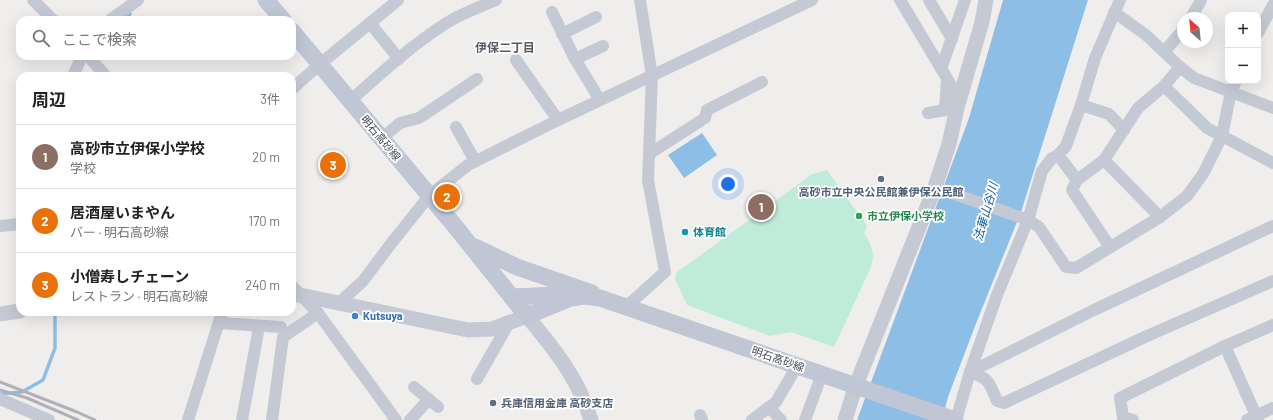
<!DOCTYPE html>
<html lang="ja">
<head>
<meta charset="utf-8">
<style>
	body { margin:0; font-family:Barlow,"Noto Sans JP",sans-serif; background:#f6f6f6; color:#222 }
	.controls { position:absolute; right:12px; top:12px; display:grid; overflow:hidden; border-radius:8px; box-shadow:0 4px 16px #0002 }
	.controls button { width:36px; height:36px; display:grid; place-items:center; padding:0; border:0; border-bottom:1px solid #e0e0e0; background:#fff; color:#222; font:20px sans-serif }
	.compass { position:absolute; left:1177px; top:12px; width:36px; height:36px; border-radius:50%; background:#fff; box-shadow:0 4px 16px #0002; rotate:333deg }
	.you { position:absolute; left:728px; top:184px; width:14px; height:14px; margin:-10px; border:3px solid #fff; border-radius:50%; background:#1a73e8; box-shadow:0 0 0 6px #1a73e833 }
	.badge { display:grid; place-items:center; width:26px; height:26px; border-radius:50%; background:#0f766e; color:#fff; font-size:13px; font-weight:700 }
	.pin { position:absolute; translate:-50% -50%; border:2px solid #fff; box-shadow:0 1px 4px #0006 }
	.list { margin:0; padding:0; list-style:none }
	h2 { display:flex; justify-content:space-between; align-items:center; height:52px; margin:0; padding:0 16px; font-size:17px }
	h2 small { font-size:13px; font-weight:400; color:#767676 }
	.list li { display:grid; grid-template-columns:26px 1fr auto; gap:12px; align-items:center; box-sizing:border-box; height:64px; padding:0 16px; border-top:1px solid #e0e0e0 }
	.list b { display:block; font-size:15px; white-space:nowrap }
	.list p { margin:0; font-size:13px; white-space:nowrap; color:#767676 }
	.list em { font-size:13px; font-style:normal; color:#767676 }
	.icon { flex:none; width:22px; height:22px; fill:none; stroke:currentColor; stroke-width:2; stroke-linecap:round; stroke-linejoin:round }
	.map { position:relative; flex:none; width:1273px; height:420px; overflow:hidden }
	.search { position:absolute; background:#fff; box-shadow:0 4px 16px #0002; left:16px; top:16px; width:280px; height:44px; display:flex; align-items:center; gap:10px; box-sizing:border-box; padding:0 14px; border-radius:12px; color:#767676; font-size:15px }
	.panel { position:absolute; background:#fff; box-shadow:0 4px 16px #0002; left:16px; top:72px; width:280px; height:244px; border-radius:12px }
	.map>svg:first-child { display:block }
</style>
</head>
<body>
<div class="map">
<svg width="1273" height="420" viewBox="0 0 1273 420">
	<rect width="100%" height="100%" fill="#f0eeed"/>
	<path fill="#beebda" d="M827,170l40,56 -3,7c8,13 11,19 7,34l-37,80 -43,-15 -21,4 -83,-31 -12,-26 1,-6 136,-99z"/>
	<g fill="#8dbee6">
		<path d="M1003,0h85l-67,212 -44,109 -29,76 -6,23h-85l112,-302z"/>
		<path d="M702,133l15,22 -33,23 -16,-23z"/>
	</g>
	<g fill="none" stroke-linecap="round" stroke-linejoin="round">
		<g stroke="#8dbee6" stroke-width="3.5">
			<path d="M122,20l8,-6"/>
			<path d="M0,394l22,-2 21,-12 12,-32v-36"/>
		</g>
		<g stroke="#c4c9d4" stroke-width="12">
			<path d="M33,0l20,20"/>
			<path d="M900,0l60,100"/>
			<path d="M929,0l23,39"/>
			<path d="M1120,0l-25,58 -14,47 -15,41 -8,9 -6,3 -10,13 -14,49 -31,75 -27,77c20,7 19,10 27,29l7,2 143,-67 126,-55"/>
			<path d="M552,12l23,47 25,41"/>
			<path d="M1114,12l32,23 34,32 14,11 79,30"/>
			<path d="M1191,18l10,-18"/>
			<path d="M110,20l28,-20"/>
			<path d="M370,23l29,36"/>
			<path d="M1258,33l15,-28"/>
			<path d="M562,34l34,-17"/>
			<path d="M1164,52l19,-22"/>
			<path d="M88,56l18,20"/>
			<path d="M575,59l28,-13"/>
			<path d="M516,60l42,60"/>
			<path d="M941,69l24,-69"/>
			<path d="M73,76l9,-20"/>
			<path d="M1164,86l43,42 66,35"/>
			<path d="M292,89l28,-25 78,-64"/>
			<path d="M350,101c31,-28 63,-57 98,-79 15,-9 32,-15 48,-22"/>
			<path d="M1081,105l28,9 15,16"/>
			<path d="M945,110l2,-30"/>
			<path d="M928,113l24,-4"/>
			<path d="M456,127l19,34"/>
			<path d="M381,139l19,-16 19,-5 58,-39"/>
			<path d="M649,154l56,-36 2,-8 55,-28"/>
			<path d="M1058,155l19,25"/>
			<path d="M1104,160l56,57"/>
			<path d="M935,187l93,33 11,7 27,40 10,1 84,-51 27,-21 16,-22 19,-38 9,-45 5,-10"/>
			<path d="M0,226l20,-2"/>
			<path d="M1110,247l-38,-57 5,-10 27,-20 34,-52 26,-22 16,-19"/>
			<path d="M292,286l26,27 78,107"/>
			<path d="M339,303l24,-22 27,-36 39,-49 39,-31 90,-45 254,-120"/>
			<path d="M627,306l38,-34 -17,-92 4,-104 -12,-76"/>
			<path d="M219,323l62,4"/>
			<path d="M1225,346l33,74"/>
			<path d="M477,379l32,-56"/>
			<path d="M414,387l24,20"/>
			<path d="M0,399l49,21"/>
			<path d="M769,407l12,13"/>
			<path d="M700,415l2,5"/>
			<path d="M188,420l34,-108"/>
			<path d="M242,420l17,-93"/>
			<path d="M272,420l11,-83 35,-24"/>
			<path d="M410,420l19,-21"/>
			<path d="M752,420l24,-18 21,-36"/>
			<path d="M805,420l17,-46"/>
			<path d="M956,420l14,-48 124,-62 179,-84"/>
			<path d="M1133,420l-10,-3 -3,-19 105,-52 48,-21"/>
			<path d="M1247,420l26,-12"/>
		</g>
		<g stroke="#c4c9d4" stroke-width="15">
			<path d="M292,295h8l168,35 24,-1 35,-13c16,20 33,39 45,61 8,13 14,28 19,43"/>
			<path d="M0,314l20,-3"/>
			<path d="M845,420l11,-35 79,-198 14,-43 8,-36 25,-86 4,-22"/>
		</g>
		<g stroke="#c1c6d5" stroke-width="17">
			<path d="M266,0l17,20"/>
			<path d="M292,31l162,194 73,91 44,-18 13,-2 16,2 355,122"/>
			<path d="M475,247l42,20 75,26"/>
			<path d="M512,297l44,-2 14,2"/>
		</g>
		<g stroke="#b0b1b7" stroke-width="3">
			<path d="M0,382l77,30 18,8"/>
			<path d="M0,390l27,8 51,22"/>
		</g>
	</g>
	<g fill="#5c6f8a" stroke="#fff" stroke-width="1.5">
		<circle cx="881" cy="179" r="4"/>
		<circle cx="493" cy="403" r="4"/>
	</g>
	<circle fill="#2e9e5b" stroke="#fff" stroke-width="1.5" cx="859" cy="216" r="4"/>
	<circle fill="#0f9aa8" stroke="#fff" stroke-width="1.5" cx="685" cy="232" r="4"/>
	<circle fill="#3f7fe0" stroke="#fff" stroke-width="1.5" cx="355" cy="316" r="4"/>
	<g text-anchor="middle" stroke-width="3.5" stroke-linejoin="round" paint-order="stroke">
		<g font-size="11" fill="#474c59" stroke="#fff">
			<text transform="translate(381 138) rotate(50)" y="4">明石高砂線</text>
			<text transform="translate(778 359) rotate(19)" y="4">明石高砂線</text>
		</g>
		<g font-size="11" font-weight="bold" fill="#4e5e75" stroke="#fff">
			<text x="881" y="196">高砂市立中央公民館兼伊保公民館</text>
			<text x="501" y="407" text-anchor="start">兵庫信用金庫 高砂支店</text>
		</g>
		<g font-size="11" font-weight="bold" fill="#27864d" stroke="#fff" text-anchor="start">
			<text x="867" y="220">市立伊保小学校</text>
		</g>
		<g font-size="11" font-weight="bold" fill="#0d838f" stroke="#fff" text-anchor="start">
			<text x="693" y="236">体育館</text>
		</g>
		<g font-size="11" font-weight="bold" fill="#366cbe" stroke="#fff" text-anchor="start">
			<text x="363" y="320">Kutsuya</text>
		</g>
		<g font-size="12" font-weight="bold" fill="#5a5c62" stroke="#fff">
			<text x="505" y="52">伊保二丁目</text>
		</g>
		<g font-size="12" font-style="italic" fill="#15619e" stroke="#fff">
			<text transform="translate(986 212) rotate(-74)" y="4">法華山谷川</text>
		</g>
	</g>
</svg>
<div class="controls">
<button>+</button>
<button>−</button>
</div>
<svg class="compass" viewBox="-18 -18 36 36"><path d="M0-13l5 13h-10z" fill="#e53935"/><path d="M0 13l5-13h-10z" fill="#767676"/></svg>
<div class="you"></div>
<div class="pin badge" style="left:761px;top:207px;background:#8d6e63">1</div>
<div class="pin badge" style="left:447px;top:197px;background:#e8710a">2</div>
<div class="pin badge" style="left:333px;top:165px;background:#e8710a">3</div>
<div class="search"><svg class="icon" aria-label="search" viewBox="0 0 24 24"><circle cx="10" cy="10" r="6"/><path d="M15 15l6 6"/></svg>ここで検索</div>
<section class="panel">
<h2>周辺<small>3件</small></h2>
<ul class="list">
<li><span class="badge" style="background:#8d6e63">1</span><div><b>高砂市立伊保小学校</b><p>学校</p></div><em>20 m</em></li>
<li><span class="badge" style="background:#e8710a">2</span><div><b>居酒屋いまやん</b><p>バー · 明石高砂線</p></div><em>170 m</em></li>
<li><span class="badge" style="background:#e8710a">3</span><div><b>小僧寿しチェーン</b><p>レストラン · 明石高砂線</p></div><em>240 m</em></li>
</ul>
</section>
</div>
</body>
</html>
